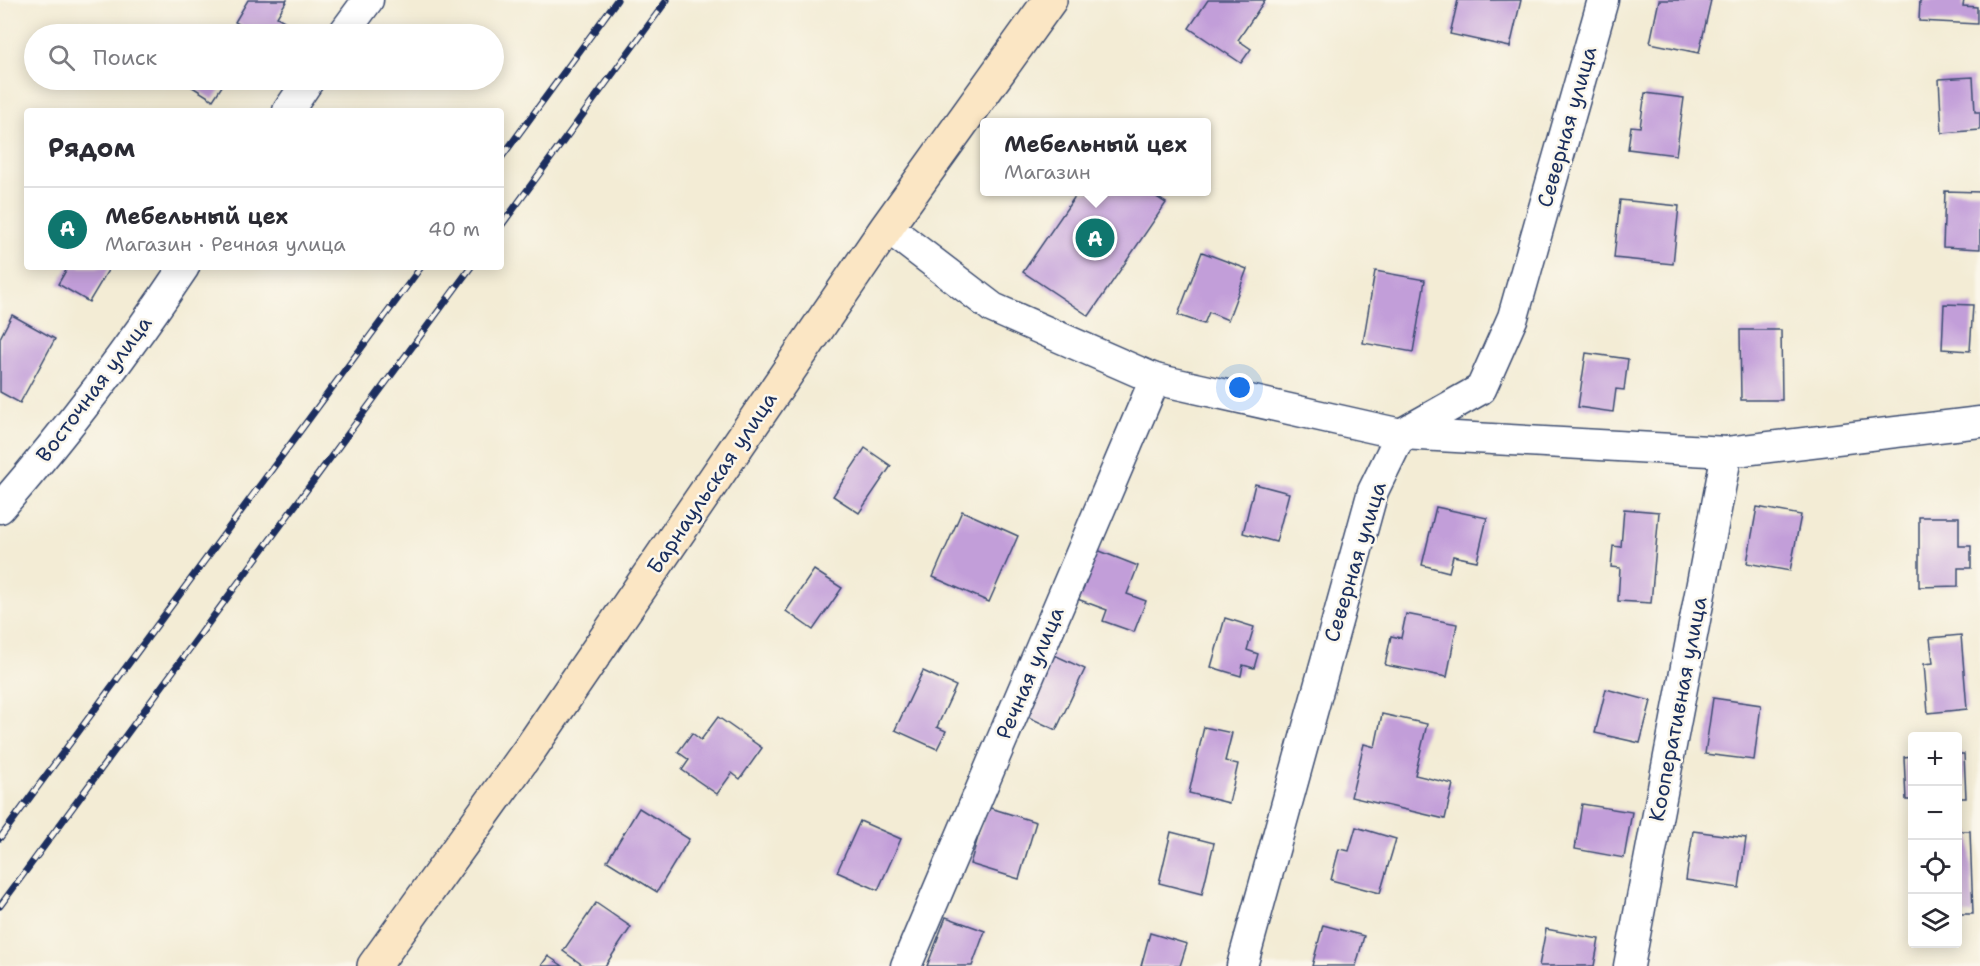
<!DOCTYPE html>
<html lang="ru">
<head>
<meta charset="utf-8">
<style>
	body { margin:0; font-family:"Shantell Sans",sans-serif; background:#f7f7f7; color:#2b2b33 }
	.controls { position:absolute; right:18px; bottom:18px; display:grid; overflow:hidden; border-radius:6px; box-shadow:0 3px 15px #0003 }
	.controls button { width:54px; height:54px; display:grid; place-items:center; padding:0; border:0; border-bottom:2px solid #e1e1e2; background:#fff; color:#2b2b33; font:30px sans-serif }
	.you { position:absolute; left:1240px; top:388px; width:21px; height:21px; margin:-15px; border:4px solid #fff; border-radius:50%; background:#1a73e8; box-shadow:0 0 0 9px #1a73e833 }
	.badge { display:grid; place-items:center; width:39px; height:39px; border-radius:50%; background:#0f766e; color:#fff; font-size:20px; font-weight:700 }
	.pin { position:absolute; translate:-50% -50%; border:3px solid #fff; box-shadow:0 2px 6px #0006 }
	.popup { position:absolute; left:980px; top:118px; width:231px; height:78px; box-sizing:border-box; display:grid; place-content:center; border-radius:6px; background:#fff; filter:drop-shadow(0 2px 4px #0005); font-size:20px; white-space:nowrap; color:#7c7c81 }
	.popup b { font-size:22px; color:#2b2b33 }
	.popup::after { content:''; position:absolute; left:50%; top:100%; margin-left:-12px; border:12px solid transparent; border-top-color:#fff }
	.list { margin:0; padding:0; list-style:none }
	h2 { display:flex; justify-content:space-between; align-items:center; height:78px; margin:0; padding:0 24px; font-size:26px }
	h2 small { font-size:20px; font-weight:400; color:#7c7c81 }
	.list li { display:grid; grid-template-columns:39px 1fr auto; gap:18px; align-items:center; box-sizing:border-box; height:84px; padding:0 24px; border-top:2px solid #e1e1e2 }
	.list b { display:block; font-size:22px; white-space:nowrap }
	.list p { margin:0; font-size:20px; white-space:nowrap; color:#7c7c81 }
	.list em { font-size:20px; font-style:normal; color:#7c7c81 }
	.icon { flex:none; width:33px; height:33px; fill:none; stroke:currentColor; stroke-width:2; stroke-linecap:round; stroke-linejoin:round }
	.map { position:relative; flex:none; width:1980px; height:966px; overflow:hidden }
	.search { position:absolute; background:#fff; box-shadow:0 3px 15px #0003; left:24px; top:24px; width:480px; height:66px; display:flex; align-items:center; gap:15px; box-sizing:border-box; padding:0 21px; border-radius:33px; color:#7c7c81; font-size:22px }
	.panel { position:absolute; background:#fff; box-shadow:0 3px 15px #0003; left:24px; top:108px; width:480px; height:162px; border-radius:6px }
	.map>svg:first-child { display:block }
</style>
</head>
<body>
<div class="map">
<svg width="1980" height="966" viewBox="0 0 1980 966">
	<rect width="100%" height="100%" fill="#fbf7ec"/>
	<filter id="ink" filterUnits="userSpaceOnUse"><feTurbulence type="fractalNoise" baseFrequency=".0167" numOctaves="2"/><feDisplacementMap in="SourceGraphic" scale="12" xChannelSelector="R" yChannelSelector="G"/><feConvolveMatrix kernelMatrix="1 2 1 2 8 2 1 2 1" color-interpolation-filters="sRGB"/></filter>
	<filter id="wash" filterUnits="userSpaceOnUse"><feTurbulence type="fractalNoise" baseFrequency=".008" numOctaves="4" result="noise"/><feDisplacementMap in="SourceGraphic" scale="24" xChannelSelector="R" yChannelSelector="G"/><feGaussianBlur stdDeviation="1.35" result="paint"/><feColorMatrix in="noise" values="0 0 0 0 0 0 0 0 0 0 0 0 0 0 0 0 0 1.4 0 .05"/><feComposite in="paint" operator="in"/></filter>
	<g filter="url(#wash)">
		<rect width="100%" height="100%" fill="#f3ecd5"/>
		<g id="blocks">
			<g fill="#c29ed9">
				<path d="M248,0h39l-10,17 9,5 -8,12h-21l-22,-12z"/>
				<path d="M1208,0h57l-27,40 13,9 -10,14 -52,-35z"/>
				<path d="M1458,0h63l-11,47 -60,-13z"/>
				<path d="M1659,0h52l-12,53 -49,-10z"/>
				<path d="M1920,0h44l-1,6 14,1v17l-58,-3z"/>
				<path d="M1973,77l2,35h5v18l-38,3 -3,-54z"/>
				<path d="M189,80h37l-13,20 -27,-17z"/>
				<path d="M1645,93l39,5 -8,57 -48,-6 3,-23 9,1z"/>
				<path d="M1945,191l35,1v57l-37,-2z"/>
				<path d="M1078,192h71l17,11 -77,113 -66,-44z"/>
				<path d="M1620,200l59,6 -6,58 -59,-6z"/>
				<path d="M1202,252l45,17 -19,51 -19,-8 -5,12 -26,-9z"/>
				<path d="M68,267h42l-21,35 -31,-18z"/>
				<path d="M1375,271l50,9 -12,72 -50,-9z"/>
				<path d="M1944,304l29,1 -3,46 -28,-2z"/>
				<path d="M12,315l43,24 -35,64 -20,-11v-54z"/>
				<path d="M1740,330h41l1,70h-41z"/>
				<path d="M1586,353l42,6 -4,31 -8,-1 -3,23 -35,-5z"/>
				<path d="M865,448l26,18 -32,47 -26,-17z"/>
				<path d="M1255,484l34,9 -13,49 -33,-9z"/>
				<path d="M1436,507l51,11 -10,43 -24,-5 -4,16 -27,-7z"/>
				<path d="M1757,507l44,8 -11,56 -43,-8z"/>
				<path d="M1624,509l35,3 -8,91 -33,-2 2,-33 -9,-1 2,-21 8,1z"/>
				<path d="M962,511l56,25 -29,66 -56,-25z"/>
				<path d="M1919,517h40v29h12v22h-13v18l-39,1z"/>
				<path d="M1092,548l46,18 -11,28 19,7 -12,31 -31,-11 4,-11 -35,-13z"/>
				<path d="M814,570l28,18 -29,42 -27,-19z"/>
				<path d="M1406,614l51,10 -10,53 -62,-12 6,-29 10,2z"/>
				<path d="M1225,618l29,9 -7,23 11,4 -4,14 -11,-3 -2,11 -30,-9z"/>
				<path d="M1961,635l6,74 -39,4 -4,-49 9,-1 -3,-25z"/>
				<path d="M1050,653l35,16 -29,61 -34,-16z"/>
				<path d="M923,671l33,15 -19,41 9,4 -9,18 -42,-19z"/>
				<path d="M1606,689l45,12 -11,42 -45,-10z"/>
				<path d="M1713,698l48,7 -7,55 -49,-6z"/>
				<path d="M1382,714l45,10 -12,51 38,9 -8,35 -94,-22 13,-53 11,3z"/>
				<path d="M718,717l44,31 -22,31 -8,-6 -15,21 -35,-24 7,-10 -11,-8 14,-19 9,7z"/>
				<path d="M1204,727l28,6 -7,28 13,3 -9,39 -40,-10z"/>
				<path d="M1958,754h6l2,44h-8z"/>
				<path d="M1912,756v44h-6l-2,-43z"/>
				<path d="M1582,804l50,8 -8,46 -49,-9z"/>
				<path d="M987,807l49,15 -17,57 -49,-15z"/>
				<path d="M639,808l50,31 -32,53 -50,-31z"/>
				<path d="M860,821l41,18 -23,51 -41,-18z"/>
				<path d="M1356,827l40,12 -16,54 -49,-13 8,-31 10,2z"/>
				<path d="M1693,831l53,7 -7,50 -53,-8z"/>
				<path d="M1958,831h12l3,83h-15z"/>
				<path d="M1171,832l43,11 -12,51 -43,-11z"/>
				<path d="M596,903l35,24 -26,39h-21l-21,-15z"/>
				<path d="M946,917l39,14 -13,35h-45z"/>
				<path d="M1323,925l41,11 -8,30h-44z"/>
				<path d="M1546,929l53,10 -5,27h-55z"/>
				<path d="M1150,933l37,11 -7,22h-39z"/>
				<path d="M548,956l15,10h-22z"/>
			</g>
		</g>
	</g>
	<g filter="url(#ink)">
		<use href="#blocks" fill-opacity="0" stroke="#3b4b70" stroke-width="1.5"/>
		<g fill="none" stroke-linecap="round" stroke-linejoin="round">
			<g stroke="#3b4b70" stroke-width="33">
				<g id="street">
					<path d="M343,34l25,-34"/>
					<path d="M288,111l21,-31"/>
					<path d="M887,227l106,81 162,71 246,55 326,18 253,-30"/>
					<path d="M0,508c66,-76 128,-157 184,-241"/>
					<path d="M906,966l249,-587"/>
					<path d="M1242,966l131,-475 28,-57 80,-45 32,-72 90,-317"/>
					<path d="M1629,966l98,-514"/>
				</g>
			</g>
			<g stroke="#3b4b70" stroke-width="36">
				<path id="secondary" d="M374,966l156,-217 357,-522 163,-227"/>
			</g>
			<use href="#street" stroke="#fff" stroke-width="30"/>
			<use href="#secondary" stroke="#fbe6c4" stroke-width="33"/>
			<g stroke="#1b2f5e" stroke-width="7">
				<g id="rail">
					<path d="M501,158l116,-158"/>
					<path d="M501,226l166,-226"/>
					<path d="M0,838l421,-571"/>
					<path d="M0,906l471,-639"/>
				</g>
			</g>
			<use href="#rail" stroke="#fbf7ec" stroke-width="4.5" stroke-dasharray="14" stroke-linecap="butt"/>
		</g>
	</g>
	<g text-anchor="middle" stroke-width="5" stroke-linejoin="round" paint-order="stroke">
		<g font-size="21" fill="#1b2f5e" stroke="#fbf7ec">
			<text transform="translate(1567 127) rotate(-74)" y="7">Северная улица</text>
			<text transform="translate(94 389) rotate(-53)" y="7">Восточная улица</text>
			<text transform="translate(712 483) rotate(-56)" y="7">Барнаульская улица</text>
			<text transform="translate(1355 562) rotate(-73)" y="7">Северная улица</text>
			<text transform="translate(1030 673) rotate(-67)" y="7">Речная улица</text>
			<text transform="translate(1678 709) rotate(-79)" y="7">Кооперативная улица</text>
		</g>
	</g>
</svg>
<div class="controls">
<button>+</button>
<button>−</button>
<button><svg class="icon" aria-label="locate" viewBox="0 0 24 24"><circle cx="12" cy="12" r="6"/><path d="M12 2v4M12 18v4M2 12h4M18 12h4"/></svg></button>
<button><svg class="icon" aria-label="layers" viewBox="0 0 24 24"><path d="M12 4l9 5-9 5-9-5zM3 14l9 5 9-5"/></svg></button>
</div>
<div class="you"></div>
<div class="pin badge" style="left:1095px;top:238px">A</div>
<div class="popup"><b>Мебельный цех</b>Магазин</div>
<div class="search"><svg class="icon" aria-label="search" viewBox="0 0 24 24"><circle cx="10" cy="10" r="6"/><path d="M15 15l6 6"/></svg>Поиск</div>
<section class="panel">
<h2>Рядом<small></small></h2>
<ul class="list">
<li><span class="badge">A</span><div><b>Мебельный цех</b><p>Магазин · Речная улица</p></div><em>40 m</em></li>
</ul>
</section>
</div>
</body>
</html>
